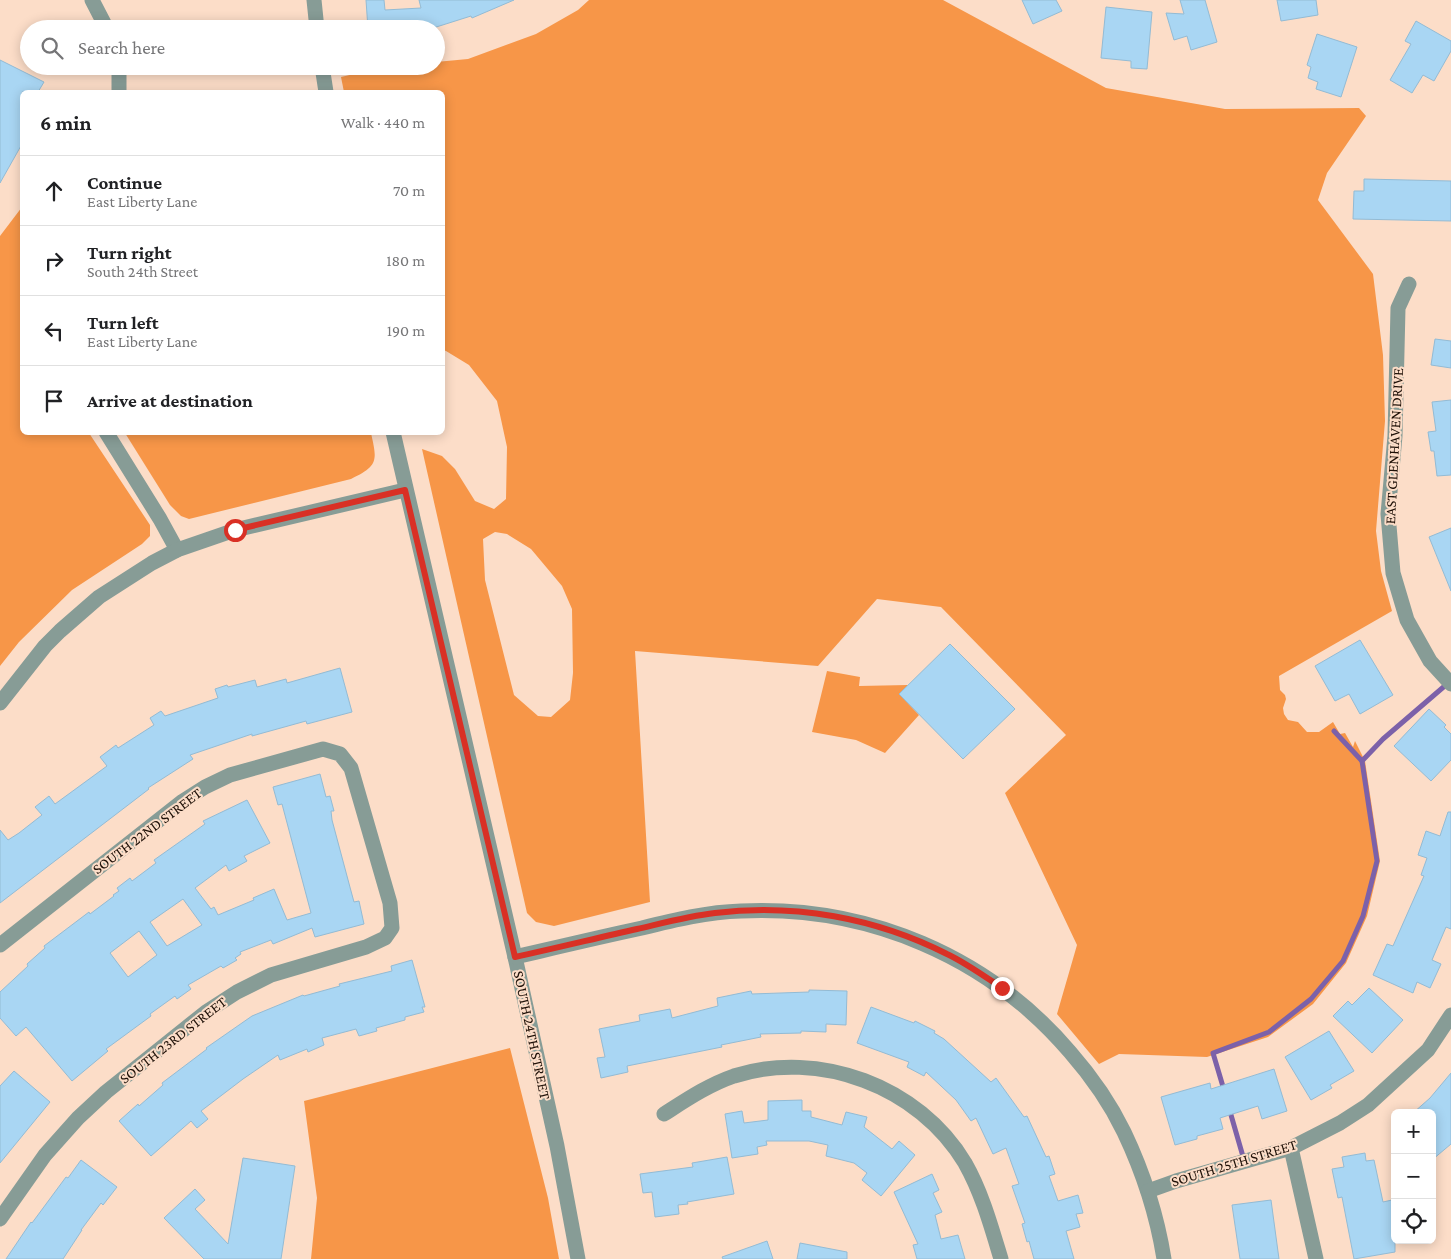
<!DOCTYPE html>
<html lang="en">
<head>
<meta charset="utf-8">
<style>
	body { margin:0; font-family:"Crimson Pro",serif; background:#f6f6f6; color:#202124 }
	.controls { position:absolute; right:15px; bottom:15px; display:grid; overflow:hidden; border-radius:8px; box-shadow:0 2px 12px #0003 }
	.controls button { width:45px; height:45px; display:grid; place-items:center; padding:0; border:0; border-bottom:1px solid #e0e0e0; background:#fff; color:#202124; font:25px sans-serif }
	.stop { position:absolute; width:15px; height:15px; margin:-11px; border:4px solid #d93025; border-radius:50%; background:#fff }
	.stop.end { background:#d93025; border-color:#fff; box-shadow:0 1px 5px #0008 }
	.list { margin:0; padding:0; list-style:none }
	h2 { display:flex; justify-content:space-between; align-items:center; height:65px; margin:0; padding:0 20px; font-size:21px }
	h2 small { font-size:16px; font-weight:400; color:#757577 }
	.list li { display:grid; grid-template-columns:32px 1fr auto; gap:15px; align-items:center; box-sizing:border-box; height:70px; padding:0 20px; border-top:1px solid #e0e0e0 }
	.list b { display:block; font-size:19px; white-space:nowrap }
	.list p { margin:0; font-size:16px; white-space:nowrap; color:#757577 }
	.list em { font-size:16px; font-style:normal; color:#757577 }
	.icon { flex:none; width:28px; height:28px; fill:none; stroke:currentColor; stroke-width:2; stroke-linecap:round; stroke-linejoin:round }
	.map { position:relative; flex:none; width:1451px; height:1259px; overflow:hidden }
	.search { position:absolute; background:#fff; box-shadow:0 2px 12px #0003; left:20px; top:20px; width:425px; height:55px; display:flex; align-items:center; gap:12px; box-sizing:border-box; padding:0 18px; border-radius:28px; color:#757577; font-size:19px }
	.panel { position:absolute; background:#fff; box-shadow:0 2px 12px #0003; left:20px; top:90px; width:425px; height:345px; border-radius:8px }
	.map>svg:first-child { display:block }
</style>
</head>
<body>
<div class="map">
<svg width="1451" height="1259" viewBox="0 0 1451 1259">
	<rect width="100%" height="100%" fill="#fcddc8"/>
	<g fill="#f79648" fill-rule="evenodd">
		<path d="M589,0h354l163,88 119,21 134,-1 7,8 -39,57 -9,27 55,74 10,81 2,66 -9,110 5,40 11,40 -113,65 1,14 5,5 1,4 -3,9 1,6 4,6 10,2 9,10h12l14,-10 7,12 5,-1 8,14 2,-6 10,20 15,100 -13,55 -21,47 -33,41 -45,33 -61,20 -88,-3 -20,10 -42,-50 20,-69 -72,-152 61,-58 -125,-128 -64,-8 -59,67 -183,-15 15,251 -96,24 -18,-4 -9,-9 -105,-464 20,7 13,13 20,32 19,8 12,-10 1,-52 -10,-46 -28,-36 -23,-14 -3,-1 -1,-258h-98l-3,-15c32,-8 62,-11 95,-11v-4l32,-3 68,-25 42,-24zM495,532l12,2 24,15 31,37 10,23 1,64 -3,27 -19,17 -13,-1 -24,-21 -29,-115 -2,-41z"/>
		<path d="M22,207v225l67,1 61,92v11l-8,8 -70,46 -53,52 -19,24v-430z"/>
		<path d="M125,433h246c6,27 8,33 -20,46l-162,40 -8,-3 -11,-11z"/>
		<path d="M827,671l33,6 -1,9 49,-1 -9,9 20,21 -34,38 -29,-13 -44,-8z"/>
		<path d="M510,1048l38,150 11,61h-248l6,-61 -13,-97z"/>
	</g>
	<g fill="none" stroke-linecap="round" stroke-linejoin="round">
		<g stroke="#7c61a9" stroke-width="5">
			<path d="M1334,731l28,30"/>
			<path d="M1224,1090l-11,-37 56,-21 42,-33 32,-38 20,-45 14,-55 -15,-100 21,-22 64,-55"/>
			<path d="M1229,1108l15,52"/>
		</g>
	</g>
	<g fill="#a9d6f3" stroke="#93bbd4" fill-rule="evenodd">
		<path d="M366,0h18l1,10 36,-2 -2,-8h95l-42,18 -1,-2 -41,13h-62z"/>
		<path d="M1022,0h34l6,11 -29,13z"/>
		<path d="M1180,0h25l12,42 -26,8 -4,-14 -13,4 -8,-27 18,1z"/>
		<path d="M1277,0h39l2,15 -37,6z"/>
		<path d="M1106,7l46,5 -5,57 -16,-1v-7l-30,-3z"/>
		<path d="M1416,21l35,20v10l-17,30 -11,-6 -11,18 -22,-13 21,-36 -6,-3z"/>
		<path d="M1317,34l40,13 -16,50 -25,-8 2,-7 -10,-4 3,-11 -4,-2z"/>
		<path d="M0,60l44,22 -6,10h-16v52l-22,39z"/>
		<path d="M1364,179l87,2v40l-98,-2 1,-28h10z"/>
		<path d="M1435,339l16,2v27l-20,-3z"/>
		<path d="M1451,400v75l-14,1 -3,-25h-3l-3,-19 8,-1 -4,-29z"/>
		<path d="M1451,528v63l-22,-54z"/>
		<path d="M1360,640l33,55 -33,19 -11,-20 -14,7 -20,-35z"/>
		<path d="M950,644l65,65 -52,50 -64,-65z"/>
		<path d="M340,668l12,44 -45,12 -1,-3 -54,15v-2l-62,21 3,4 -45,29 1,1 -149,114v-73l8,10 11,-7 23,-18 -7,-8 14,-11 6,8 52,-38 -7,-9 16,-12 2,3 36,-23 -4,-7 11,-7 4,5 53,-18 -3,-9 12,-4 1,2 27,-7 2,7 29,-8 1,4z"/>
		<path d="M1429,709l17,16 -2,2 7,7v26l-20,21 -37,-35z"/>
		<path d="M320,774l6,23 4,-1 4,15h-3l1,9 19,71 3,11 5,-1 5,23 -49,13 -3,-9 -39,16 -2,-4 -31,12 1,2 -6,4 2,2 -14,8 -2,-2 -33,19 3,4 -14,10 -2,-3 -25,18 1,2 -45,33 2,2 -36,30 -46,-54 -10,9 -16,-18v-26l28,-26 -1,-2 18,-16 -1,-2 45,-34 1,2 24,-18 -1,-1 6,-4 -2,-3 13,-10 2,3 24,-18 -2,-3 51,-36 -2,-3 44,-21 23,43 -26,13 3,5 -18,10 -3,-6 -31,23 16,21 3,-2 4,8 36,-15 -1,-2 21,-9 13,31 24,-7 -29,-109 -4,1 -5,-18zM183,899l19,26 -35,21 -17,-24zM139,931l18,24 -29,22 -18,-24z"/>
		<path d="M1448,812h3v117l-5,-2 -14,33 9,4 -11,24 -13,-6 -4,11 -40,-18 14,-31 6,2 31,-70 -3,-1 6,-17 -9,-3 8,-24 14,5z"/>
		<path d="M412,960l13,47h-3l2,5 -19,5v3l-29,8 1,3 -18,5 -3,-7 -34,9 2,7 -16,7 -1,-3 -27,11 -2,-5 -35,24 -42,32 7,8 -11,9 -6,-7 -40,35 -32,-35 19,-17 1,2 24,-21 -1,-2 45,-34 -1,-1 46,-32 51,-21 1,1 36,-10 -1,-2 53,-13 -1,-5z"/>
		<path d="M1369,988l34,32 -31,33 -39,-37 15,-15 4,4z"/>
		<path d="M809,990l38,1 -1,34 -20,-1v8l-25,-1v2l-41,1 1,3 -40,8 1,2 -95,19 1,6 -27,6 -4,-20 8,-1 -6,-28 41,-8 -1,-6 31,-6 2,9 46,-12 -1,-8 34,-7 1,3 57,-2z"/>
		<path d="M871,1007l43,16 1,-2 20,10 -1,2 10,6 47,43 5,-4 28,39 3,-1 19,41 3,-1 6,18 -6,2 9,25 20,-6 5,18 -7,1 4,13 -14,4 8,28h-40l-5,-18 -2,1 -5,-18 3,-1 -13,-37 7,-2 -13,-36 -13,6 -17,-36 -5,3 -15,-21 -30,-28 -2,4 -17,-9 2,-5 -52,-19z"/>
		<path d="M1329,1031l25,40 -24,14 2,3 -21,12 -26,-43z"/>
		<path d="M1274,1069l13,42 -25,8 -4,-13 -38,12 3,11 -26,7v3l-22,6 -14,-48 49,-14 1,6z"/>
		<path d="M14,1071l36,31 -50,61v-77z"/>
		<path d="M1451,1073v71l-19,16v-47h-19l17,-15z"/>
		<path d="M802,1100v11h9v6l31,8 4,-13 21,5 -3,10 28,22 7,-8 16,14 -34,41 -19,-16 5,-7 -13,-10 -28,-7 2,-11 -19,-4h-43l1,4 -10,2 1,7 -26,4 -7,-44 17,-3 2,12 24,-3v-19z"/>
		<path d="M1365,1153l1,8 8,-1 9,42 9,-2 3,14v38l-41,7 -12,-62 -4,1 -6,-29 12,-2 -2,-10z"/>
		<path d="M727,1157l7,37 -47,8 1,2 -10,1 1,9 -24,3 -3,-25 -9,1 -3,-19 53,-7 -1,-4z"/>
		<path d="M243,1158l52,8 -14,93h-77l-40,-41 31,-29 10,11 -10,9 33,35z"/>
		<path d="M81,1160l36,27 -14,18 -2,-2 -20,27h1l-19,29h-57l25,-37 1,1 34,-46 2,1z"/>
		<path d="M932,1174l7,16 -6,3 9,19 -7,3 6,24 17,-4 7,24h-48l-4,-14 5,-1 -24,-52z"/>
		<path d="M1271,1200l8,59h-39l-8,-54z"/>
		<path d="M767,1241l6,18h-50l-1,-2z"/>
		<path d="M800,1243l47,9v7h-50z"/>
	</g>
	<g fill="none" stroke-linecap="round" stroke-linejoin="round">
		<g stroke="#879c96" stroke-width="15">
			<path d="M92,0l15,29"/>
			<path d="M314,0l3,29"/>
			<path d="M119,66v26"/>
			<path d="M322,66l4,26"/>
			<path d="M1409,284l-11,24 -3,128 -7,78 5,59 14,47 23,41 21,23"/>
			<path d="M106,432l54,87 17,31"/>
			<path d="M393,432l122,525 42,189 21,113"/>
			<path d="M0,703l45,-57 15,-15 39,-34 53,-34 25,-13 58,-20 170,-40"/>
			<path d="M0,945l183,-144 22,-14 25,-12 93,-26 17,5 11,14 39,135 2,25 -7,10 -19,9 -95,28 -34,17 -31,20 -100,80 -28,26 -33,37 -45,64"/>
			<path d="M515,957c43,-10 85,-20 127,-29 32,-8 65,-16 99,-17 126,-6 247,45 329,141 21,24 40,51 54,80 19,40 33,83 40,127"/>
			<path d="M664,1114c22,-14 44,-29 70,-38 85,-27 185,10 231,87 17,30 26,63 36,96"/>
			<path d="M1291,1148l25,111"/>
			<path d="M1148,1191l28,-10 115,-33 49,-25 28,-18 60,-55 23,-35"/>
		</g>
	</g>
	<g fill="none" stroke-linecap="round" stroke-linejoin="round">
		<path stroke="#d93025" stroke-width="6" d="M235,530l170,-40 110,467c41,-9 82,-19 122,-28 26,-6 52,-13 78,-16 79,-10 161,5 232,41 19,9 37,22 55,34"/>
	</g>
	<g text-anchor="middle" stroke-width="4" stroke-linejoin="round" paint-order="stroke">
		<g font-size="15" fill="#1e1007" stroke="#fcddc8">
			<text transform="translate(1394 446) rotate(-87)" y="5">EAST GLENHAVEN DRIVE</text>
			<text transform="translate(147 831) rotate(-37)" y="5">SOUTH 22ND STREET</text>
			<text transform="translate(532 1035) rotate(78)" y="5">SOUTH 24TH STREET</text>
			<text transform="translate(173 1040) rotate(-38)" y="5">SOUTH 23RD STREET</text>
			<text transform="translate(1234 1163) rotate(-17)" y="5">SOUTH 25TH STREET</text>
		</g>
	</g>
</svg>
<div class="controls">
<button>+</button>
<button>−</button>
<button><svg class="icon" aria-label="locate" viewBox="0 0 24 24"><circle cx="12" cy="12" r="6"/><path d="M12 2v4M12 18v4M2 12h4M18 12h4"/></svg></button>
</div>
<div class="stop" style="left:235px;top:530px"></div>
<div class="stop end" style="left:1002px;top:988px"></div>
<div class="search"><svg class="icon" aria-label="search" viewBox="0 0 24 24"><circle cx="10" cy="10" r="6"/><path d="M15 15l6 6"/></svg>Search here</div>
<section class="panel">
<h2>6 min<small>Walk · 440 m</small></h2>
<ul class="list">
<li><svg class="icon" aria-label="ahead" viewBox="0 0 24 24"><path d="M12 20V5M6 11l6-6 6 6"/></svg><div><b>Continue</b><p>East Liberty Lane</p></div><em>70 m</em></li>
<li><svg class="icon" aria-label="right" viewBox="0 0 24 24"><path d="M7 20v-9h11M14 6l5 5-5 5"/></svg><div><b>Turn right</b><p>South 24th Street</p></div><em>180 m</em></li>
<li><svg class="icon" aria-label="left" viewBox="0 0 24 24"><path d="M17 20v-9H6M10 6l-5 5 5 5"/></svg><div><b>Turn left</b><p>East Liberty Lane</p></div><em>190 m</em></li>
<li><svg class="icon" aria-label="arrive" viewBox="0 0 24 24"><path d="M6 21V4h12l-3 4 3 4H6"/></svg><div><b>Arrive at destination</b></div></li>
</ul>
</section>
</div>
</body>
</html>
